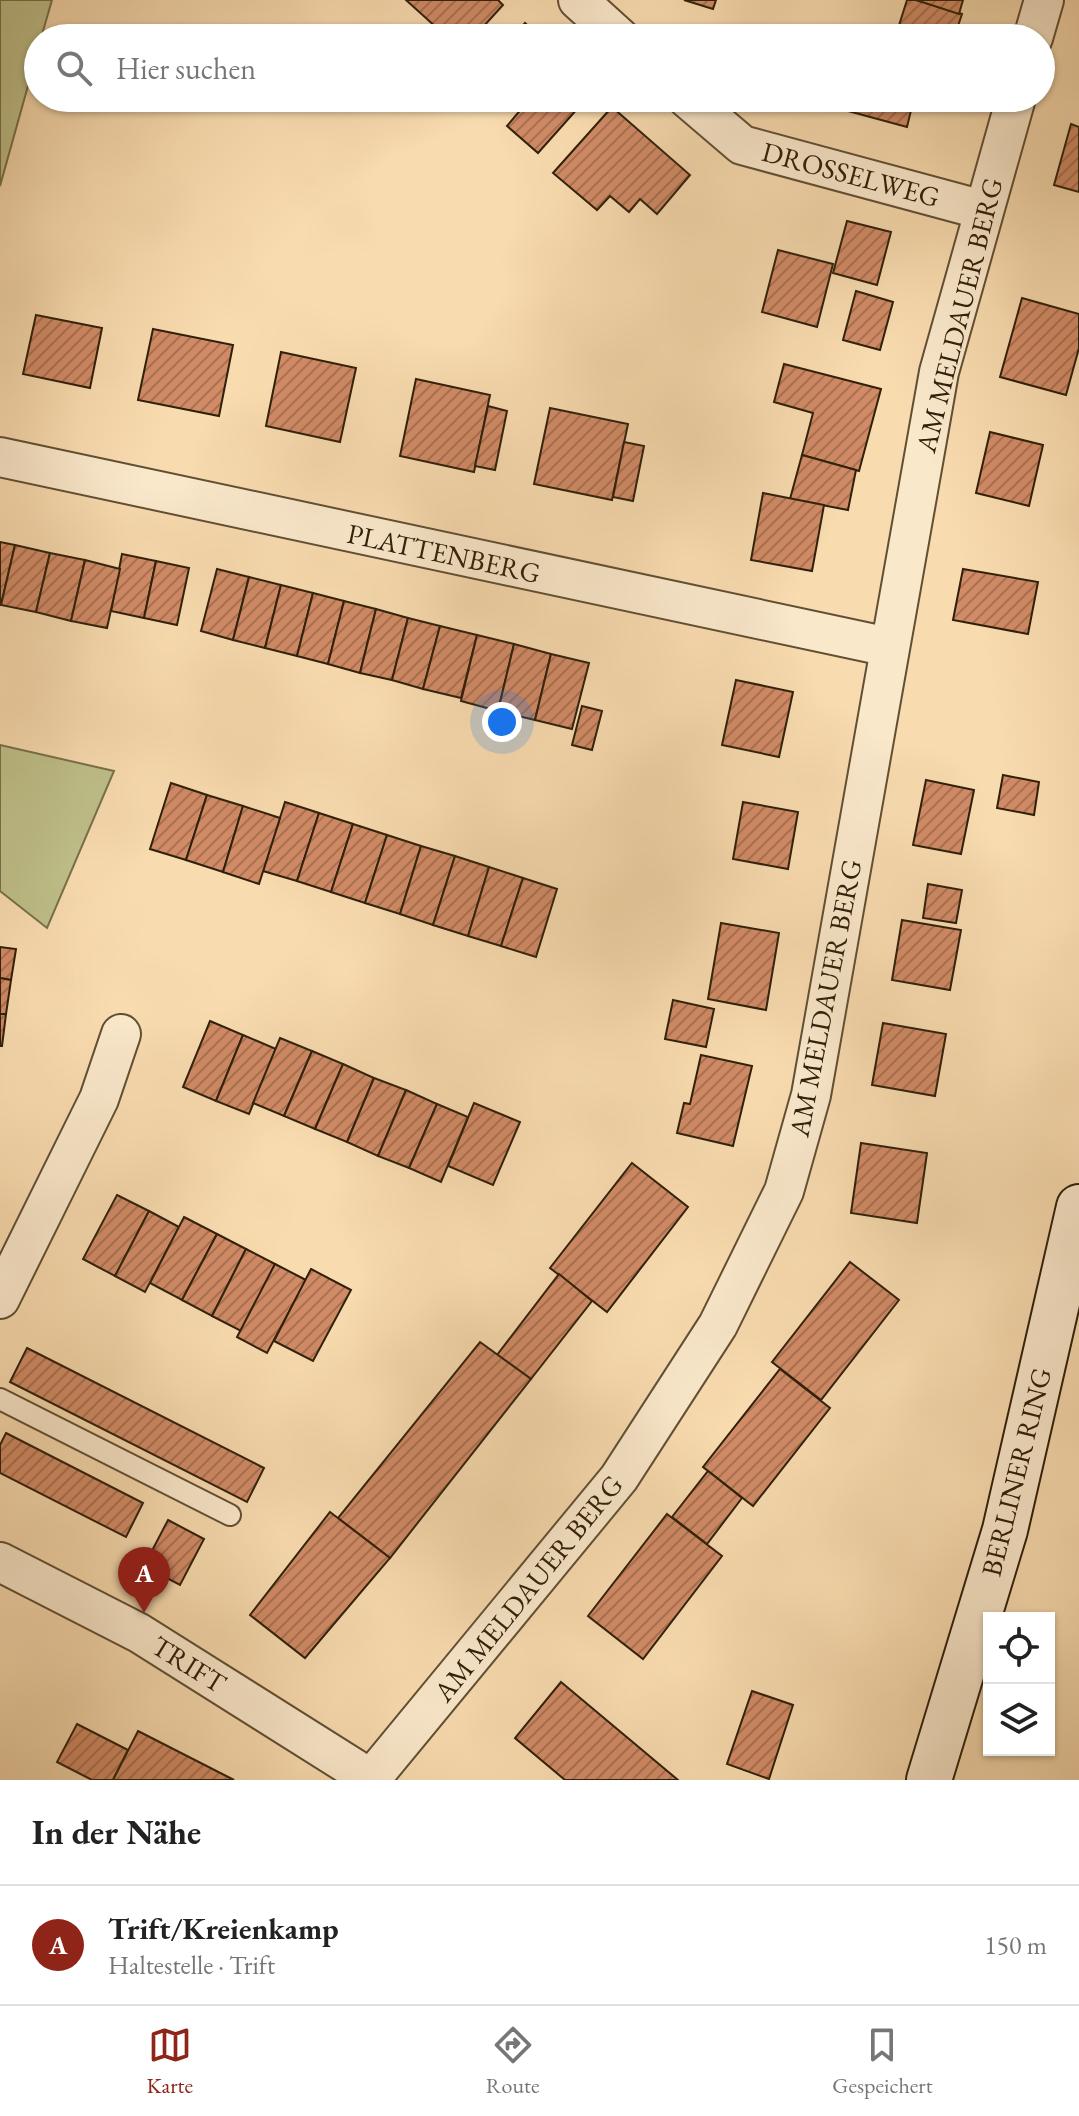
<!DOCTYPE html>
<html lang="de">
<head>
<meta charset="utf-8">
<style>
	body { margin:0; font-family:"EB Garamond",serif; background:#f2f2f2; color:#222 }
	.controls { position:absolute; right:24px; bottom:24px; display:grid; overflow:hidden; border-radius:0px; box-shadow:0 2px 6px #0004 }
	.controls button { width:72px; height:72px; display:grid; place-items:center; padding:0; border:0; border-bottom:2px solid #e0e0e0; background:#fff; color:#222; font:40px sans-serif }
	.you { position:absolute; left:502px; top:722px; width:28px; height:28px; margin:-20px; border:6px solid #fff; border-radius:50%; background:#1a73e8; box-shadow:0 0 0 12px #1a73e833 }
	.badge { display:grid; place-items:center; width:52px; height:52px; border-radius:50%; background:#8f2418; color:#fff; font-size:26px; font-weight:700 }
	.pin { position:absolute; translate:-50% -66px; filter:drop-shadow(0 2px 4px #0008) }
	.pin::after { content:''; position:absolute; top:42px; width:28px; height:24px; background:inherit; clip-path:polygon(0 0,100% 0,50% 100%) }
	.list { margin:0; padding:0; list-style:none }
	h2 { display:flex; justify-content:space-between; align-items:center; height:104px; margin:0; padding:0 32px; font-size:34px }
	h2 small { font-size:26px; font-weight:400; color:#767676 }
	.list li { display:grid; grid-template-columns:52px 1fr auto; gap:24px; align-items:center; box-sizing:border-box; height:120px; padding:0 32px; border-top:2px solid #e0e0e0 }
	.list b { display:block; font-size:30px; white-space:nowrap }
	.list p { margin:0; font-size:26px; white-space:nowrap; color:#767676 }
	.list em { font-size:26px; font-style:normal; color:#767676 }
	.icon { flex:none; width:44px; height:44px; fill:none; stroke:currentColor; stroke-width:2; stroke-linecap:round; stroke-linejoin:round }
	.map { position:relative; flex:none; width:1079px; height:1780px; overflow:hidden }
	.search { position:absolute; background:#fff; box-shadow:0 2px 6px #0004; left:24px; right:24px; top:24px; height:88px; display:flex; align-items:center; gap:20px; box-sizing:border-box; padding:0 28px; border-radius:44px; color:#767676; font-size:30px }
	.sheet { height:224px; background:#fff }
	nav { display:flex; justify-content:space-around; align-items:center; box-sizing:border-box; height:112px; border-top:2px solid #e0e0e0; background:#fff; font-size:22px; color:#767676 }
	nav a { display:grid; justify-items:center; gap:4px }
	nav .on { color:#8f2418 }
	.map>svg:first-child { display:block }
</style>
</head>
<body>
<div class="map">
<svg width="1079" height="1780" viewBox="0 0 1079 1780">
	<defs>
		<pattern id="building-hatch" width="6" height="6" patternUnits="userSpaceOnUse" patternTransform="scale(2)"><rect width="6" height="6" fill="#d18b66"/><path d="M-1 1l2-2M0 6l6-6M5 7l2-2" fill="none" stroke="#aa7152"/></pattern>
	</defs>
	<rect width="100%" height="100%" fill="#f8dbaf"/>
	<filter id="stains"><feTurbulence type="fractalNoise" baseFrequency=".0025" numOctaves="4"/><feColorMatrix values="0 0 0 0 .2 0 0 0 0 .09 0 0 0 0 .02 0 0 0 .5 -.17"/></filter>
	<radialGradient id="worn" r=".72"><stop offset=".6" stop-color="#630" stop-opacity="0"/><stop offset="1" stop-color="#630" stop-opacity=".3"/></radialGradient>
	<g fill="#bfc08a" stroke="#77704a" stroke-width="2">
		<path d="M0,0h52l-11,38h-3v12l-38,136z"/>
		<path d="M0,745l114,26 -67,157 -47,-37z"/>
	</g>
	<g fill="url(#building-hatch)" stroke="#2f200b" stroke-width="2">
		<path d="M406,0h92l5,5 -30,33h-25z"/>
		<path d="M684,0h32l-3,9z"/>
		<path d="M907,0h9l46,14 -8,24h-59z"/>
		<path d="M916,0h47l-4,14z"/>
		<path d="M525,23l17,15h-30z"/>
		<path d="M513,98h74l-49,55 -31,-27 16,-19z"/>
		<path d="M828,98h86l-7,29 -81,-22z"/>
		<path d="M612,107l78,68 -33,39 -17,-15 -11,13 -19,-16 -13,14 -44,-37z"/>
		<path d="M1071,124l8,3v65l-25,-7z"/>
		<path d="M847,221l44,11 -14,53 -44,-12z"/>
		<path d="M778,250l55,14 -16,63 -55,-15z"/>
		<path d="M856,291l37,11 -13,48 -37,-10z"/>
		<path d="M1022,298l57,16v34l-13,47 -66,-18z"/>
		<path d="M36,315l66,13 -12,60 -67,-14z"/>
		<path d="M153,329l80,16 -14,71 -81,-16z"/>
		<path d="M281,352l75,16 -16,74 -74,-16z"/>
		<path d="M784,364l97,25 -22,82 -57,-16 11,-42 -39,-11z"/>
		<path d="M416,379l74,16 -16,77 -74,-16z"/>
		<path d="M488,406l19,5 -12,59 -20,-4z"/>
		<path d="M550,408l78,16 -16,76 -78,-16z"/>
		<path d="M990,432l53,13 -14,61 -53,-13z"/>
		<path d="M624,442l20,4 -11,55 -20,-4z"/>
		<path d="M802,455l54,15 -8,40 -58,-11z"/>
		<path d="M763,493l61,12 -12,66 -61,-11z"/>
		<path d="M0,542l15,3 -14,60h-1z"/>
		<path d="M15,545l35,8 -14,59 -35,-7z"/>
		<path d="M50,553l35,7 -14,61 -35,-9z"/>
		<path d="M122,554l34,7 -12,57 -33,-7z"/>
		<path d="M85,560l35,9 -13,59 -36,-7z"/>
		<path d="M156,561l33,7 -12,57 -33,-7z"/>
		<path d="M217,569l32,8 -16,63 -32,-9z"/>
		<path d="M963,569l75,13 -10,52 -75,-14z"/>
		<path d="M249,577l32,8 -16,63 -32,-8z"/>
		<path d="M281,585l32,8 -16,63 -32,-8z"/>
		<path d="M313,593l31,8 -16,63 -31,-8z"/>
		<path d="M344,601l32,8 -16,64 -32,-9z"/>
		<path d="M376,609l32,9 -16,62 -32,-7z"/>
		<path d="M408,618l32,8 -17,63 -31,-9z"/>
		<path d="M440,626l37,9 -16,63 -38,-9z"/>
		<path d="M477,635l37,9 -16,67 -37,-10z"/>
		<path d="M514,644l37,10 -16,66 -37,-9z"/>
		<path d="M551,654l38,9 -17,66 -37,-9z"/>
		<path d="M736,680l57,12 -14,65 -57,-12z"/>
		<path d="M582,706l20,5 -10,39 -20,-5z"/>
		<path d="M1003,775l36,7 -5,33 -37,-7z"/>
		<path d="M926,780l48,10 -13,64 -48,-9z"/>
		<path d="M171,783l36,12 -21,65 -36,-11z"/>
		<path d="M207,795l36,11 -20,66 -37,-12z"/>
		<path d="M285,802l34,11 -22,68 -34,-10z"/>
		<path d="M743,802l55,10 -10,57 -55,-10z"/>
		<path d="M243,806l37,12 -21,66 -36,-12z"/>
		<path d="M319,813l34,11 -22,68 -34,-11z"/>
		<path d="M353,824l34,11 -22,68 -34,-11z"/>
		<path d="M387,835l34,11 -21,68 -35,-11z"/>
		<path d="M421,846l34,10 -22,69 -33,-11z"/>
		<path d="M455,856l34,11 -21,69 -35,-11z"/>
		<path d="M489,867l34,11 -22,68 -33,-10z"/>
		<path d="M523,878l34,11 -21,68 -35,-11z"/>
		<path d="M928,884l34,6 -6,33 -33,-5z"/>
		<path d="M902,920l59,10 -11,60 -58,-10z"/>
		<path d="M721,923l58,10 -13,77 -58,-11z"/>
		<path d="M0,947l16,2 -5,31 -11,-2z"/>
		<path d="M0,978l11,2 -5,34h-6z"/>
		<path d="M673,1000l41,9 -8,38 -41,-8z"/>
		<path d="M0,1014h6l-4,32h-2z"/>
		<path d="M210,1021l33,14 -27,66 -33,-14z"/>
		<path d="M883,1023l63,11 -11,62 -63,-11z"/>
		<path d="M243,1035l33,14 -27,65 -33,-13z"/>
		<path d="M280,1038l32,13 -28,65 -31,-13z"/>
		<path d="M312,1051l31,13 -28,65 -31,-13z"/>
		<path d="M701,1055l51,11 -19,80 -56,-13 7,-30 6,1z"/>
		<path d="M343,1064l31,14 -27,64 -32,-13z"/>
		<path d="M374,1078l32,12 -28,66 -31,-14z"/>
		<path d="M406,1090l31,14 -28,64 -31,-12z"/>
		<path d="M474,1103l46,19 -27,63 -45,-19z"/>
		<path d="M437,1104l31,13 -27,65 -32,-14z"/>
		<path d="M861,1143l66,10 -10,70 -66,-10z"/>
		<path d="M632,1163l56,44 -81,105 -57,-44z"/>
		<path d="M117,1195l32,16 -34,65 -32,-17z"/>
		<path d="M149,1211l30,16 -34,65 -30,-16z"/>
		<path d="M184,1217l33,17 -35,66 -32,-17z"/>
		<path d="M217,1234l29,15 -34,67 -30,-16z"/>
		<path d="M246,1249l29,15 -34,67 -29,-15z"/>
		<path d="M850,1262l49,38 -78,100 -49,-38z"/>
		<path d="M275,1264l31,16 -39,73 -30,-16z"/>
		<path d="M311,1269l40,21 -38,71 -39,-20z"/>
		<path d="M559,1274l33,27 -61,78 -34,-24z"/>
		<path d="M480,1342l51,37 -141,179 -52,-40z"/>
		<path d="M27,1348l237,120 -17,34 -237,-120z"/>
		<path d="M780,1369l50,39 -77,98 -50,-39z"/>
		<path d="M6,1433l137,70 -17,34 -126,-64v-28z"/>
		<path d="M708,1471l34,27 -35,46 -35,-27z"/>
		<path d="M330,1512l60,46 -85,100 -55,-43z"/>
		<path d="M667,1514l55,42 -79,103 -55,-43z"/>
		<path d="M168,1520l36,19 -24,46 -36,-19z"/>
		<path d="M561,1682l117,98h-113l-50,-42z"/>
		<path d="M752,1691l41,14 -24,74 -42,-15z"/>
		<path d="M77,1724l51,26 -15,30h-21l-35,-18z"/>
		<path d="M138,1731l96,49h-121z"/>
	</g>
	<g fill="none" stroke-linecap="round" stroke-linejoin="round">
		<g stroke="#614f34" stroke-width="24">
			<path id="lane" d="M0,1399l230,116"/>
		</g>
		<g stroke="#614f34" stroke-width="42">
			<g id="street">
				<path d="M578,0l42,38"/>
				<path d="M1033,38l11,-38"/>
				<path d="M687,98l55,47 241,65"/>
				<path d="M0,457l889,190"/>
				<path d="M0,1299l99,-200 22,-65"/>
				<path d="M0,1562l139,71 232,146"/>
				<path d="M370,1780l249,-302 99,-153 66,-134 27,-96 128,-723 77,-274"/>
			</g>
		</g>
		<g stroke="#2f200b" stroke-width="48">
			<path id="secondary" d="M929,1780l76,-250 74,-323"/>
		</g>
		<use href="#lane" stroke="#fae8cb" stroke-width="20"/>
		<use href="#street" stroke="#fae8cb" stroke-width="38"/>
		<use href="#secondary" stroke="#fae8cb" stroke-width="44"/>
	</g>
	<g text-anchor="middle" stroke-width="6" stroke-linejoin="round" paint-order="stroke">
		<g font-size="28" fill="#2f200b" stroke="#fae8cb">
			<text transform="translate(851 174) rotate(15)" y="10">DROSSELWEG</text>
			<text transform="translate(959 315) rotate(-76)" y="10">AM MELDAUER BERG</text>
			<text transform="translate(444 553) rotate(12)" y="10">PLATTENBERG</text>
			<text transform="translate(825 998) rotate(-79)" y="10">AM MELDAUER BERG</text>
			<text transform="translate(1016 1472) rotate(-76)" y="10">BERLINER RING</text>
			<text transform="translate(528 1588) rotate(-51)" y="10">AM MELDAUER BERG</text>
			<text transform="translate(189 1664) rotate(32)" y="10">TRIFT</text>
		</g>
	</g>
	<rect width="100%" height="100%" filter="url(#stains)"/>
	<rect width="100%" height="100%" fill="url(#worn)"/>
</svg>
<div class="controls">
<button><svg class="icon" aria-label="locate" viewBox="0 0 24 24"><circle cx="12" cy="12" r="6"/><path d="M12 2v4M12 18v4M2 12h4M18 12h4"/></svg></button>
<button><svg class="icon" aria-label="layers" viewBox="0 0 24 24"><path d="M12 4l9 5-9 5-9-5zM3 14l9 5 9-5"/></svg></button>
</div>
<div class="you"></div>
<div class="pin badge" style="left:144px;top:1613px">A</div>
<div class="search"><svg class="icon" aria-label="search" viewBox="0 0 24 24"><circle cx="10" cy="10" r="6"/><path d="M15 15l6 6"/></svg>Hier suchen</div>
</div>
<section class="sheet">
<h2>In der Nähe<small></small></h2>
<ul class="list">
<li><span class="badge">A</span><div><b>Trift/Kreienkamp</b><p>Haltestelle · Trift</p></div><em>150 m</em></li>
</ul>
</section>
<nav>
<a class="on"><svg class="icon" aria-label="map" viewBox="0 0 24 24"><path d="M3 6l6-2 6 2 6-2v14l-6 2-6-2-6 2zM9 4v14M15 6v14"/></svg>Karte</a>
<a><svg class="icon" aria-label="directions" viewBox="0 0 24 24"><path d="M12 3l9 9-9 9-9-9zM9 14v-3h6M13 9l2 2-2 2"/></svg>Route</a>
<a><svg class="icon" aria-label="saved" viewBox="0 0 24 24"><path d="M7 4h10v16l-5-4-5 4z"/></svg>Gespeichert</a>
</nav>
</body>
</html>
